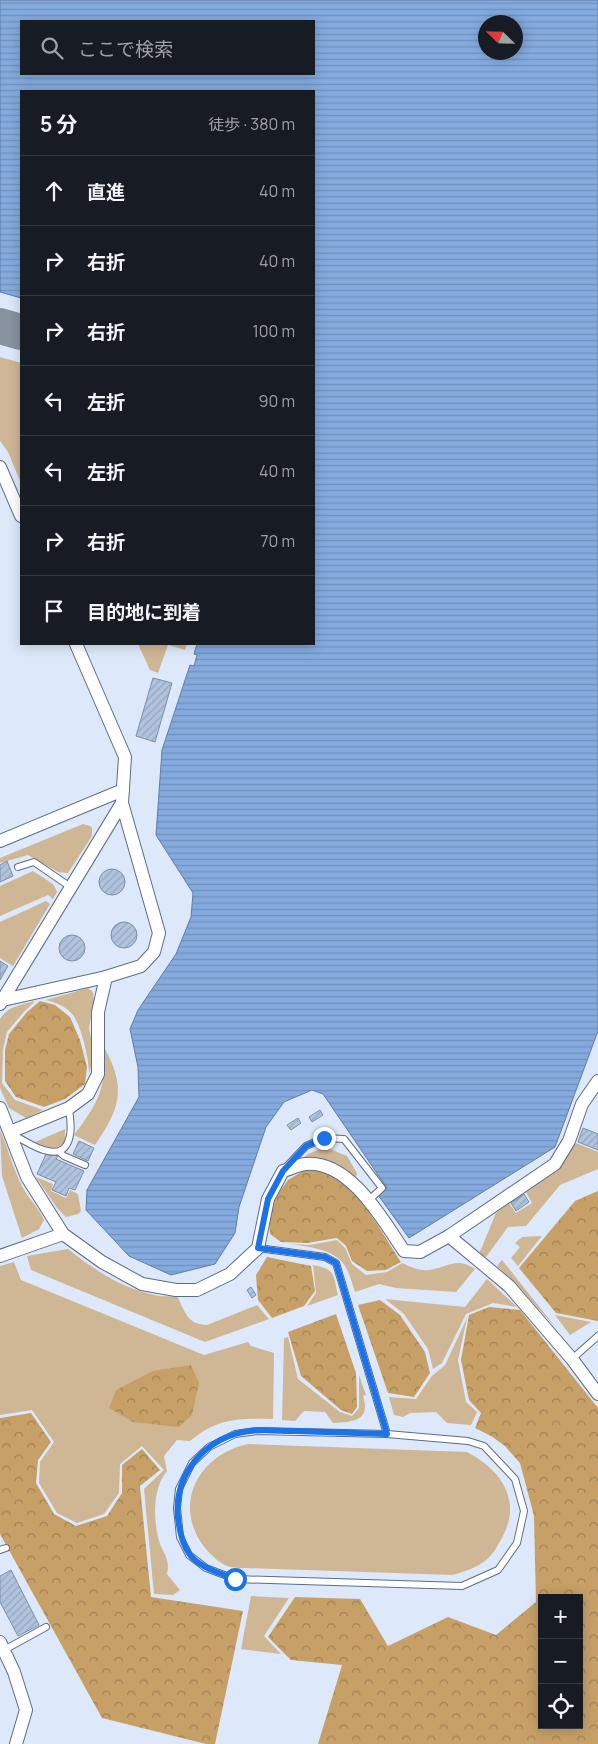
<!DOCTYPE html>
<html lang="ja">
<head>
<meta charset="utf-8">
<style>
	body { margin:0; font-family:Manrope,"Noto Sans JP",sans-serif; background:#20242c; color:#f1f3f6 }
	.controls { position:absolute; right:15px; bottom:15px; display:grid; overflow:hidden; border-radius:0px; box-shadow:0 2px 12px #0003 }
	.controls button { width:45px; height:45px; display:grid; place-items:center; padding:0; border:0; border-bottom:1px solid #363941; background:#171b24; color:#f1f3f6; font:25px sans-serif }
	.compass { position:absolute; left:478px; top:15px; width:45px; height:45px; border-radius:50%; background:#171b24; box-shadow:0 2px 12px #0003; rotate:293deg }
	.stop { position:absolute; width:15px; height:15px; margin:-11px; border:4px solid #1a73e8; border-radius:50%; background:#fff }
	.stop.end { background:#1a73e8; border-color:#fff; box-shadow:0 1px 5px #0008 }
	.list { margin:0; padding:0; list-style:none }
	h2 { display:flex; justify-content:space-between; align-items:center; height:65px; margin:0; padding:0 20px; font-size:21px }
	h2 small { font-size:16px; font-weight:400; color:#9ea1a6 }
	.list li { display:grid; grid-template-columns:32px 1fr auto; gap:15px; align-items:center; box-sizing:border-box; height:70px; padding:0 20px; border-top:1px solid #363941 }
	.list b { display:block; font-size:19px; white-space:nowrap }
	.list em { font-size:16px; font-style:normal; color:#9ea1a6 }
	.icon { flex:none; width:28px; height:28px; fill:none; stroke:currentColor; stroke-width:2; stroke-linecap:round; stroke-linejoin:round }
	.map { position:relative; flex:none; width:598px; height:1744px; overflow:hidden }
	.search { position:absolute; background:#171b24; box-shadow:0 2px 12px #0003; left:20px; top:20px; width:295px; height:55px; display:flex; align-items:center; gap:12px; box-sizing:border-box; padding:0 18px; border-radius:0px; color:#9ea1a6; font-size:19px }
	.panel { position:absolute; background:#171b24; box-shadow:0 2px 12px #0003; left:20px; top:90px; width:295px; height:555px; border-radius:0px }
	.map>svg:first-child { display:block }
</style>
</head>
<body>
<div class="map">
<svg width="598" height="1744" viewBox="0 0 598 1744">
	<defs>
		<pattern id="forest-crowns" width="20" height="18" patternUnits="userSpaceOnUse" patternTransform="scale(1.25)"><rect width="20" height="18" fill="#c7a068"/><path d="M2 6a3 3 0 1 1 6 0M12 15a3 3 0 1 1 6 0" fill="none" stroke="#a08155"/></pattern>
		<pattern id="water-rules" width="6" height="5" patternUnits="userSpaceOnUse" patternTransform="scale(1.25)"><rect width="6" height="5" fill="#84aade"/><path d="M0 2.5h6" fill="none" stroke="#7191be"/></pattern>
		<pattern id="building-hatch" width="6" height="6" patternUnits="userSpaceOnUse" patternTransform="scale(1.25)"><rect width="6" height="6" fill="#b0c4de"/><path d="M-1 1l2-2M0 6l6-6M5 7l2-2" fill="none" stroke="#96a8be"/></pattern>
	</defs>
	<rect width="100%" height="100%" fill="#dde9fa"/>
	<g fill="#cfb695">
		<path d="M0,357l21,6v120l-13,-31 -8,-11z"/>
		<path d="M138,644h49l-2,6 -17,-5 -10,28 -8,-3z"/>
		<path d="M83,824l7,2 2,2v8l-24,37 -10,-1 -30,-17 -28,8v-5z"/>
		<path d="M33,871l20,13 4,8 -4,7 -5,-4 -48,21v-30z"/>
		<path d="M46,901l4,3 -37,62 -13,-8v-36z"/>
		<path d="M88,988l5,4 1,8 -5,28 5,24 -5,23c1,-13 -8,-50 -16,-60 -6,-8 -18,-13 -27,-15z"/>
		<path d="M35,1001l-12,12 -16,19 -4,18 -1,33 13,17 28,10 -17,8 -17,-10 -9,-20v-69c8,-13 21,-14 35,-18z"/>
		<path d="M103,1045c23,42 19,61 -8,100l-21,-10c24,-32 34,-48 29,-90z"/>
		<path d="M65,1129v13l-5,5 -10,1 -15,-6z"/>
		<path d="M0,1130c9,20 14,44 26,63 6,9 13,16 18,27l-5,9 -17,9 -20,-62z"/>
		<path d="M576,1143l22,9v17l-38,16 -34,41 -18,1 -22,30 -7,-3 17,-41 13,-10 7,10 16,-10 -6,-11 29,-21z"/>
		<path d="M325,1147l22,9 10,17 -1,5c-22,-8 -27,-24 -54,-19l6,-5z"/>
		<path d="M36,1177l17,7 -2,7 15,7 4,-8 8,4 3,17 -3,3 -12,3 -9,-9z"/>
		<path d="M542,1236l-24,30 -7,-8 9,-11 -5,-4 7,-6z"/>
		<path d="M337,1240l8,8 7,16 14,11 21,-3 15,-9c9,4 17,8 27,7 18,-2 27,-14 46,-1l-19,23 -60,-4 -17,-4 -24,8c-3,-9 -5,-18 -10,-26 -10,-17 -36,-19 -54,-22l19,1z"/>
		<path d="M68,1249c25,20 53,39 86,46 7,2 16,1 23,1 8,15 10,29 30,29l50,-20 12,14 -64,23 -174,-72 -4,-14z"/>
		<path d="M502,1260l55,69 -42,-46 -18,-17z"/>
		<path d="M14,1262l7,18 183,75 44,-13 3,4 23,7 -1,66c-34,-1 -56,-1 -83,22l-13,-1 -13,16 3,15c-15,18 -14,51 -7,73 5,12 10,16 7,30l13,16 -7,5 -19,-1 -10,-105 20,-19 -22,-24 -22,18 -1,29 -15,21 -27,9 -20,-10 -18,-30 1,-21 14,-20 -22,-32 -32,5v-149z"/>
		<path d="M313,1265c23,4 20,10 25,30l-31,11 9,-13z"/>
		<path d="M487,1279l30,28 -24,-4 -27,11 -24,49 -9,6 -5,-20 -24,-35 -19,-15 80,8z"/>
		<path d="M555,1315l36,7 -21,13z"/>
		<path d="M467,1318l-9,42 8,42 11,10 -6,13 -24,-2 -11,-11 -26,1 -7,4 -9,-2 -5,-18 27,2 16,-23 13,-11z"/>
		<path d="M288,1337l10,42 42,33 12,4 7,-8v-33l7,20 -3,1c8,25 -10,26 -30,27l-8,-11 -21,-1 -9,10 -13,-1 2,-82z"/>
		<path d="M248,1444l219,8c33,17 55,47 36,84 -5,9 -10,19 -18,25 -10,7 -21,11 -32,14l-209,-7c-6,0 -14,0 -19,-3 -10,-5 -19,-15 -25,-24 -26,-43 2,-87 48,-97z"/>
		<path d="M251,1596l38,2 -25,38 17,18 -40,-5z"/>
	</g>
	<g fill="url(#forest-crowns)" fill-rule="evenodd">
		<path d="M40,1001l15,4 15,12 10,23 7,27 -2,17 -20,15 -21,8 -28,-10 -11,-16v-31l4,-16 18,-22z"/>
		<path d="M303,1171c5,0 11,-1 16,0 33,4 65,65 82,91l-15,8 -19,1 -15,-10 -6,-15 -9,-8 -30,5 -26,-1 -11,-8 -1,-15 8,-24 11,-15z"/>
		<path d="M598,1191v130l-42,-8 -37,-45 56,-67z"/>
		<path d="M267,1257l44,9 4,25 -11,15 -32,12 -14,-18 -2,-25z"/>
		<path d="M380,1300l20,15 25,37 5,21 -16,24 -26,-4 -30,-88z"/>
		<path d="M489,1307l31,3 78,98v336h-280l24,-79 -51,-5 -23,-23 27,-40 65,2 28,47 60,-29 48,18 40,-33 -2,-86 -14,-53 -15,-17 -14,-10 -16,-8 6,-15 -12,-13 -8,-40 8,-45zM542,1598h37v127h-37z"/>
		<path d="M336,1314l20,59 1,34 -5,7 -11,-4 -40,-34 -13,-44z"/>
		<path d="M191,1365l8,18 -7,32 -13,12 -46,-5 -24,-14 7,-18 37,-19z"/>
		<path d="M31,1413l20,29 -13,18 -2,23 18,31 22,12 31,-10 15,-23v-28l20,-16 18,21 -20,16 11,111 92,14 -28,133h-9l-104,-26 -102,-184v-116z"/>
	</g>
	<path fill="url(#water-rules)" stroke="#607da4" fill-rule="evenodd" d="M0,0h598v1031l-43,116 -146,91 -31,-43 9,-7 -64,-94 -11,-4 -28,12 -18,25 -27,80 -4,26 -20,31 -44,11 -42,-19 -43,-46 1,-20 52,-93 -1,-30 -8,-38 8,-19 38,-56 15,-37 2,-24 -37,-58 6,-85 28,-85 4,1 3,-11 -3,-1 3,-10h117v-553h-293v207l-21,-6zM21,21h293v53h-293zM486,22h30v30h-30z"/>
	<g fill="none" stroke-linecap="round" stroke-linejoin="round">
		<path stroke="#8892a0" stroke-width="36" d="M0,326l21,6"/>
	</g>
	<g fill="url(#building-hatch)" stroke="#7c8fa8">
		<path d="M153,678l19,5 -17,59 -19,-6z"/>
		<path d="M7,861l6,15 -13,6v-17z"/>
		<circle cx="112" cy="882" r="13"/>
		<circle cx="124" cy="935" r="13"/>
		<circle cx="72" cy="948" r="13"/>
		<path d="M0,961l8,5 -8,14z"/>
		<path d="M320,1110l3,5 -11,7 -3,-5z"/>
		<path d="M298,1118l3,5 -10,7 -4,-5z"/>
		<path d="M583,1128l15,6v16l-20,-8z"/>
		<path d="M79,1141l15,7 -6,13 -15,-7z"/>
		<path d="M51,1153l7,3 -2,3 28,12 -9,19 -6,-2 -3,8 -14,-6 4,-8 -19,-8 9,-20 4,2z"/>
		<path d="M524,1194l5,8 -13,9 -5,-8z"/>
		<path d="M251,1287l5,8 -4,3 -5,-8z"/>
		<path d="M11,1570l28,55 -21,11 -18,-34v-26z"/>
	</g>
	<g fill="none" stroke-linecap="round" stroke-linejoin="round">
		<g stroke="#5c6d85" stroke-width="8">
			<g id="lane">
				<path d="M18,867l16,-5 38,26"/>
				<path d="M11,1133c12,7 46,31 56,11 6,-11 3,-25 2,-36"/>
				<path d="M59,1152l5,4 21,9"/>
				<path d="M287,1166l19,-20 18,-8 20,1 38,49 -13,12"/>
				<path d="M258,1248l67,9 11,6 51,171"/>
				<path d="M572,1359l26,-23"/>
				<path d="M257,1431l130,3 81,7 16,5 31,33 9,32 -7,32 -19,27 -36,16 -227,-7 -29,-11 -17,-13 -9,-18 -3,-29 2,-19 13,-26 17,-16 26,-13z"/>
				<path d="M0,1550l6,-2"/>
				<path d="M4,1650l42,-23"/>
			</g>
		</g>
		<g stroke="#5c6d85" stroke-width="14">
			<g id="street">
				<path d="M0,467l21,49"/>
				<path d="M0,841l123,-51"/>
				<path d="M3,1000l103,-23 35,-11 13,-14 5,-19 -37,-130 3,-46 -49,-113"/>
				<path d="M0,1004l122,-201"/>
				<path d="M0,1108l27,69 36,57 39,28 40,22 34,6h21l33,-16 28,-26 10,-49 15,-28c7,-2 15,-6 22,-7 44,-5 78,56 99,87l16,1 29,-16 106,-72 14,-23 13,-37 16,-23"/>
				<path d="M10,1132l59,-24 19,-14 10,-20v-62l8,-35"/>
				<path d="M449,1236l60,50 63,73 26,35"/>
				<path d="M0,1256l63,-22"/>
				<path d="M0,1642l14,30 12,38 -10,34"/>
			</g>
		</g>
		<use href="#lane" stroke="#fff" stroke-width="6"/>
		<use href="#street" stroke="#fff" stroke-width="12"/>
	</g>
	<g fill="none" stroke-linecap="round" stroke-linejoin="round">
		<path stroke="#1a73e8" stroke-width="6" d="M235,1579c-38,-14 -52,-18 -57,-61 -4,-39 20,-72 57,-84 18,-6 41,-3 60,-3 31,1 61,2 92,3l-51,-171 -11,-6 -67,-9 10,-49 15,-28 23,-25 18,-8"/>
	</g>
</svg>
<div class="controls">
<button>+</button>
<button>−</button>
<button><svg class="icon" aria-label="locate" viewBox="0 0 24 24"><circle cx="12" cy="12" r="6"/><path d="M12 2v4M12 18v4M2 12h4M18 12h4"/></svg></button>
</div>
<svg class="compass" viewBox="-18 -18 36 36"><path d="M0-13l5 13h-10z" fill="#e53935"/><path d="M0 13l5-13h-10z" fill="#9ea1a6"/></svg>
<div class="stop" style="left:235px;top:1579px"></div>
<div class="stop end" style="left:324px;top:1138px"></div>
<div class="search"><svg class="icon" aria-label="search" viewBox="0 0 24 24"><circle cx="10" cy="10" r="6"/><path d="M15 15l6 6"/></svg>ここで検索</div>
<section class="panel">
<h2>5 分<small>徒歩 · 380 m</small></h2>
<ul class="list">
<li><svg class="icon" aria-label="ahead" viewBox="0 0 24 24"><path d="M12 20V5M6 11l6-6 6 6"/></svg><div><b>直進</b></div><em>40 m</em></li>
<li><svg class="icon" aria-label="right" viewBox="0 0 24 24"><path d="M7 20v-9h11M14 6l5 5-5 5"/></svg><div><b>右折</b></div><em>40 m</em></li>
<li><svg class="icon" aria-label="right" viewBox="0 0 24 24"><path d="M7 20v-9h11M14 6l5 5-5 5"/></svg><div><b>右折</b></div><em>100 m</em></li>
<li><svg class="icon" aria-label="left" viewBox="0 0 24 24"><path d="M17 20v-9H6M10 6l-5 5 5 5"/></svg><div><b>左折</b></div><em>90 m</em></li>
<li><svg class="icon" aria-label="left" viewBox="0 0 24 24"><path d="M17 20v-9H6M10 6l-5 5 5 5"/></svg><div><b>左折</b></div><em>40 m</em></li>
<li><svg class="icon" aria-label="right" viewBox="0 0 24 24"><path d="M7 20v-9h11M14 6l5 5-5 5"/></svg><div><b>右折</b></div><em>70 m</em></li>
<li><svg class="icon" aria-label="arrive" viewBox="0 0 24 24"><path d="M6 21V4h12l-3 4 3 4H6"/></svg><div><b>目的地に到着</b></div></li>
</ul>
</section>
</div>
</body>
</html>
